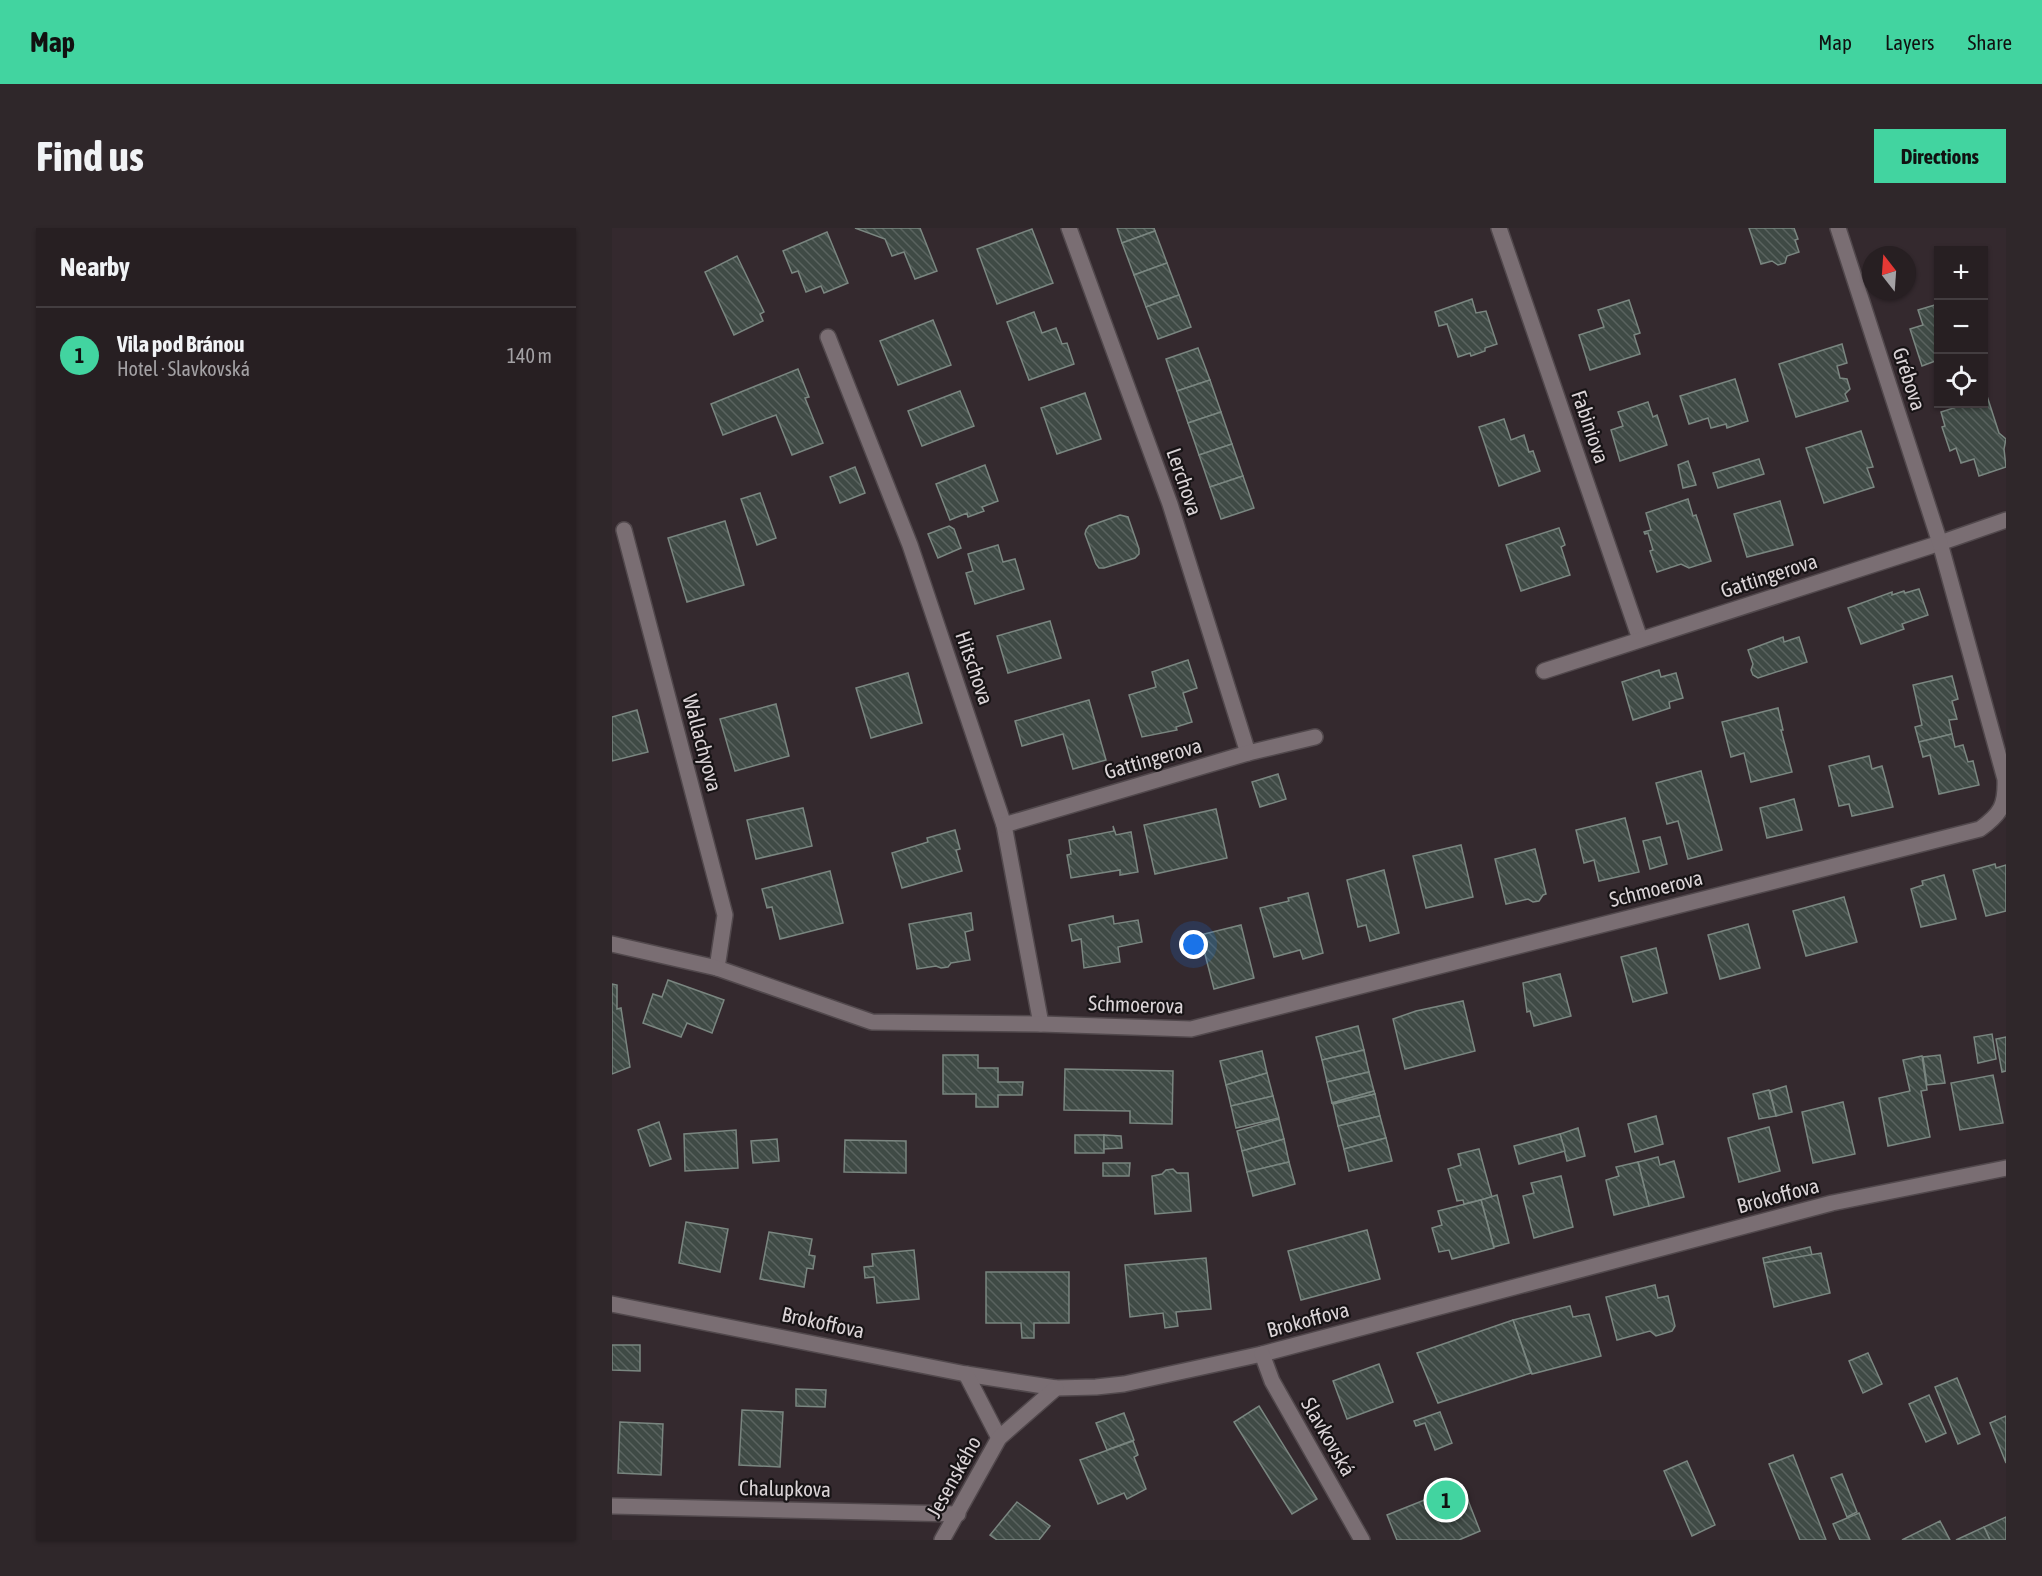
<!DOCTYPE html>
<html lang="en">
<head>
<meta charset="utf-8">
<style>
	body { margin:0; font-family:"Asap Condensed",sans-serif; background:#2f272a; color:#f1f3f6 }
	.controls { position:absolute; right:18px; top:18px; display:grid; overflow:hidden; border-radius:0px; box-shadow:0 2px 4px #0004 }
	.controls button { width:54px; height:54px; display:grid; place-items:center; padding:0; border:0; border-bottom:2px solid #433d40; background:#271f22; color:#f1f3f6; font:30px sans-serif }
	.compass { position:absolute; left:1250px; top:18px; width:54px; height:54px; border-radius:50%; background:#271f22; box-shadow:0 2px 4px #0004; rotate:343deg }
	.you { position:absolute; left:582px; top:717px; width:21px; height:21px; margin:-15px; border:4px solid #fff; border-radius:50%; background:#1a73e8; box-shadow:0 0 0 9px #1a73e833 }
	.badge { display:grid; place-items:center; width:39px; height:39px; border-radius:50%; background:#42d4a0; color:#111; font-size:20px; font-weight:700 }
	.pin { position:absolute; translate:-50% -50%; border:3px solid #fff; box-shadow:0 2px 6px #0006 }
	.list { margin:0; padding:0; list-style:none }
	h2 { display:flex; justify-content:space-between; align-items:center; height:78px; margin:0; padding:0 24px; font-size:26px }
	h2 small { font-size:20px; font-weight:400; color:#a4a2a5 }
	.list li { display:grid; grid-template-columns:39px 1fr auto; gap:18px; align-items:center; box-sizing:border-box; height:96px; padding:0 24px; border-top:2px solid #433d40 }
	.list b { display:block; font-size:22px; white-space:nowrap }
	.list p { margin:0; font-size:20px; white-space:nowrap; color:#a4a2a5 }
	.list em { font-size:20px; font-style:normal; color:#a4a2a5 }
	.icon { flex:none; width:33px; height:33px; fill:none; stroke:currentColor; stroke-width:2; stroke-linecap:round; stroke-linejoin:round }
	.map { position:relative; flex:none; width:1394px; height:1312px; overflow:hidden; border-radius:0px }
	header { display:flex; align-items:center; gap:36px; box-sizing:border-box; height:84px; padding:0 30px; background:#42d4a0; color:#111 }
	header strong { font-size:28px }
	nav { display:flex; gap:33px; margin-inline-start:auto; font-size:21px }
	.intro { display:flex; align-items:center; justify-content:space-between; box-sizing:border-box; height:144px; padding:0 36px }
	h1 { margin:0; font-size:42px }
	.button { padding:15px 27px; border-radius:0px; background:#42d4a0; color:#111; font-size:21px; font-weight:700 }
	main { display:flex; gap:36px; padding:0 36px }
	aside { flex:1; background:#271f22; border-radius:0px; box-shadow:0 2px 4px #0004 }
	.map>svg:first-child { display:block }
</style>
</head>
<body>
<header>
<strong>Map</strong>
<nav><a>Map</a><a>Layers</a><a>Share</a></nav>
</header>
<div class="intro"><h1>Find us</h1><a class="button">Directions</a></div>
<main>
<aside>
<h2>Nearby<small></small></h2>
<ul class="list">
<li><span class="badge">1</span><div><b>Vila pod Bránou</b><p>Hotel · Slavkovská</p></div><em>140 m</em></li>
</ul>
</aside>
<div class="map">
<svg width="1394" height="1312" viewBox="0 0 1394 1312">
	<defs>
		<pattern id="building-back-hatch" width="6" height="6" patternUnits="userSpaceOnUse" patternTransform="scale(1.5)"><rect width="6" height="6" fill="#3f4a45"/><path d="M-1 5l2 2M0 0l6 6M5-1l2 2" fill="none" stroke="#5a635f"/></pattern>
	</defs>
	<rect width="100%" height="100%" fill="#34292e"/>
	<g fill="url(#building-back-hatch)" stroke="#7a8680" stroke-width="1.5">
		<path d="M243,0h65l17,43 -22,8 -11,-27 -12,4 -7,-17z"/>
		<path d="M505,0h37l1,3 -33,12z"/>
		<path d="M1137,0h45l4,11 -3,1 4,12 -12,4 -2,7 -7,2 -6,-4 -11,3z"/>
		<path d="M420,1l21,54 -56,21 -20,-55z"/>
		<path d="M543,3l12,32 -33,12 -12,-32z"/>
		<path d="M215,4l21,51 -24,10 -3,-7 -15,6 -8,-21 -6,2 -9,-22z"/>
		<path d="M125,28l27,56 -4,2 3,7 -29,14 -29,-63z"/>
		<path d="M555,35l12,32 -33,12 -12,-32z"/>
		<path d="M567,67l12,32 -33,12 -12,-32z"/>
		<path d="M860,71l4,14 10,-2 11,33 -12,4v3l-14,5 -1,-3 -12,4 -11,-33 -8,2 -4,-14z"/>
		<path d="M1017,72l11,33 -6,2 6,19 -50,16 -11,-35 25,-8 -6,-17z"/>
		<path d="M1326,76v56l-16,6 -12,-37 13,-4 -5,-15z"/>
		<path d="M422,84l8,21 14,-5 6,16 5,-1 7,21 -45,16 -22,-58z"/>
		<path d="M321,92l18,45 -53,20 -18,-44z"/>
		<path d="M1230,116l5,19 -10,3 3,12 7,1 3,10 -5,5 3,7 -52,16 -17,-53z"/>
		<path d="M586,120l12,32 -33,11 -11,-32z"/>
		<path d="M186,141l11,28 -4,1 18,45 -31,12 -16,-40 -53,20 -12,-31z"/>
		<path d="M1123,151l13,42 -21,7 -1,-4 -15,4 -3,-10 -19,6 -9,-28z"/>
		<path d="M598,152l11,32 -33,11 -11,-32z"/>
		<path d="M348,163l14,35 -52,20 -14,-35z"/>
		<path d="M473,165l16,46 -44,15 -16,-46z"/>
		<path d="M1375,168l12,37 7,6 -2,10 2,18 -27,9 -5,-17 -13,4 -5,-15 -6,3 -8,-24 3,-1 -4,-14 25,-8h18v-6z"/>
		<path d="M1036,174l5,15 4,-2 10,30 -47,16 -9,-31 12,-4 -5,-14z"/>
		<path d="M609,184l11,32 -33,11 -11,-32z"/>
		<path d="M892,191l7,21 13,-5 5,17 4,-1 7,20 -41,15 -20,-59z"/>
		<path d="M1249,203l12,36 -6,1 7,19 -50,16 -18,-55z"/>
		<path d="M620,216l11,32 -33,11 -11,-32z"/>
		<path d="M1147,231l5,15 -46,14 -5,-15z"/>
		<path d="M1076,233l8,24 -13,3 -5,-23z"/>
		<path d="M373,237l13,36 -16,6 2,4 -16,6 -1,-4 -17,7 -14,-36z"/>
		<path d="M243,239l10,26 -25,10 -10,-26z"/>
		<path d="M631,248l11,32 -33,11 -11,-32z"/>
		<path d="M148,265l16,45 -19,7 -16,-46z"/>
		<path d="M1076,271l5,17 3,-1 15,46 -22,7 -8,-4 -24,8 -7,-21 3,-1 -5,-17 -3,1 -1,-2 7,-2 -5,-17z"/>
		<path d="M1168,273l13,44 -46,12 -13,-43z"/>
		<path d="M508,287l8,2 11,32v5l-4,4 -31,10h-5l-3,-4 -11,-30 1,-4 3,-4z"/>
		<path d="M113,293l19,64 -57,17 -19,-64z"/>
		<path d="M337,298l5,3 7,19 -23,10 -10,-24z"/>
		<path d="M947,300l6,17 -4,2 9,28 -49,16 -15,-46z"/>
		<path d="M386,317l5,17 12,-3 9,30 -49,15 -9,-31 7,-2 -5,-17z"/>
		<path d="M1307,361l9,26 -26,9 2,5 -43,15 -13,-36 44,-16v3l12,-4 1,2z"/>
		<path d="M438,393l11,37 -53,15 -11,-37z"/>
		<path d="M1171,409l1,5 15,-5 8,25 -49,16 -5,-3 -2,-5 2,-6 -5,-14z"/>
		<path d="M576,432l9,28 -14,5 9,29 -16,5 1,3 -35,7 -13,-42 27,-8 -4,-15z"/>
		<path d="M1047,442l2,7 15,-4 7,25 -14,4 1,6 -37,12 -11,-38z"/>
		<path d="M296,445l14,50 -51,15 -15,-50z"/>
		<path d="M1340,448l6,23 -6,2 5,18 -8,1 3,14 -33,8 -4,-15 7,-2 -9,-40z"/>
		<path d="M477,472l17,60 -33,9 -10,-35 -41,12 -7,-25z"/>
		<path d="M164,476l13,52 -54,15 -15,-52z"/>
		<path d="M1166,480l5,22h-2l11,42 -41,10 -7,-29 -13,4 -9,-35z"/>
		<path d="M25,482l11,42 -36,9v-44z"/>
		<path d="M1340,506l3,13 8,-2 5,17 5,-1 6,24 -40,9 -9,-39 -7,2 -4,-15z"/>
		<path d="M1257,528l3,13 10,-3 11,41 -41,9 -3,-12 -10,2 -10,-40z"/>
		<path d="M1089,543l21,79 -34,9 -10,-38 -11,3 -11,-41z"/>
		<path d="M666,546l8,25 -26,8 -8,-25z"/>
		<path d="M1182,571l8,31 -35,8 -7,-30z"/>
		<path d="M191,580l9,38 -56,13 -9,-39z"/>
		<path d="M604,581l11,49 -72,16 -11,-49z"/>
		<path d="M1013,590l14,54 -40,9 -5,-21 -10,3 -8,-33z"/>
		<path d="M501,598l3,9 15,-3 7,40 -18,3v-5l-49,8 -4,-23 4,-1 -2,-14 45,-9z"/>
		<path d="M343,602l5,19 -4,1 6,21 -60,17 -10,-35 36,-11 -1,-4z"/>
		<path d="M1048,609l7,27 -17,5 -7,-28z"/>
		<path d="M849,617l12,52 -47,11 -13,-52z"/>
		<path d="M923,621l11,45 -3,1 -4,6 -6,1 -5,-3 -22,5 -11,-45z"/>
		<path d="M1383,636l1,4 10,-3v46l-20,5 -13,-46z"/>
		<path d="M772,642l15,63 -29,8 -4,-16 -8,2 -11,-47z"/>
		<path d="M218,643l13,52 -63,16 -8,-32 -5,1 -5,-19z"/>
		<path d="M1332,647l12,44 -35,8 -10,-38 12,-4 -1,-4z"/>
		<path d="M696,665l15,60 -20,6 -3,-9 -26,7 -14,-49 29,-7 -1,-3z"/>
		<path d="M1232,669l13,45 -51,14 -13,-45z"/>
		<path d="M359,685l2,17 -8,2 5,28 -19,3 -3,4 -7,1 -5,-2 -19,3 -8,-45z"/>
		<path d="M501,688l1,8 24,-4 4,22 -24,5 2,15 -36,6 -3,-29 -9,2 -3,-16z"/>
		<path d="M1136,696l12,44 -40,11 -12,-44z"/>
		<path d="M629,697l13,53 -40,11 -14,-54z"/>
		<path d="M1044,720l11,45 -34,9 -12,-45z"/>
		<path d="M948,746l11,42 -37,10 -4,-15 -3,1 -4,-29z"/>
		<path d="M56,752l56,20 -12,33 -25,-10 -6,14 -38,-14 10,-29 9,3z"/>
		<path d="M0,756l5,1v24l4,-1 9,59 -18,7z"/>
		<path d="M851,773l12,50 -70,18 -12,-50 23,-8z"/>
		<path d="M746,798l6,24 -42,10 -6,-23z"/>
		<path d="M1380,806l4,25 -18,4 -4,-26z"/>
		<path d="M1394,809v34l-4,1 -6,-33z"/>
		<path d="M752,822l5,22 -42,10 -5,-22z"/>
		<path d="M650,823l5,22 -41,12 -6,-24z"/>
		<path d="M331,827h35v13h20v14h25l-1,13h-24v12h-22v-13h-33z"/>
		<path d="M1328,827l5,28 -18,2 -4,-28z"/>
		<path d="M1310,828l5,34 -6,1 9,46 -42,9 -9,-48 31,-7 -7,-31z"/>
		<path d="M453,841l108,2 -1,53 -42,-1v-12l-66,-1z"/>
		<path d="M757,844l5,19 -42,12 -5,-21z"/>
		<path d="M655,845l6,23 -42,10 -5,-21z"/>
		<path d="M1381,847l10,48 -43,7 -9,-47z"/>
		<path d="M1174,858l6,26 -16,4 -6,-25z"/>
		<path d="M1157,862l7,26 -17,3 -6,-25z"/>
		<path d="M762,863l1,3 -42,10 -1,-1z"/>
		<path d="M763,866l5,22 -42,10 -5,-22z"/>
		<path d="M661,868l6,22 -43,10 -5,-22z"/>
		<path d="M1231,874l12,52 -42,9 -11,-51z"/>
		<path d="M768,888l6,22 -42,11 -6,-23z"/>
		<path d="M1044,888l7,28 -28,8 -7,-28z"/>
		<path d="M667,891l5,20 -42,12 -5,-20z"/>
		<path d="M47,894l12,37 -21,7 -12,-36z"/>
		<path d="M1157,899l11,44 -41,11 -11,-44z"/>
		<path d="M966,900l7,28 -18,5 -7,-27z"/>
		<path d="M124,902l2,38 -53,3 -1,-37z"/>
		<path d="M948,906l5,17 -46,13 -5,-18z"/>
		<rect x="463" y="907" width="29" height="18"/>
		<path d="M492,907l17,1 1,12 -18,1z"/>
		<path d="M774,910l6,23 -43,10 -5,-22z"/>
		<path d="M165,911l2,22 -26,2 -2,-22z"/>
		<path d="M672,911l5,23 -42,10 -5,-21z"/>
		<path d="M233,912l61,1v32l-62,-1z"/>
		<path d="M867,921l13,48 -28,7 -1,-4 -6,1 -9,-32 13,-4 -3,-11z"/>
		<path d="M1046,929l2,8 14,-4 10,36 -35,9 -11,-44z"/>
		<path d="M677,934l6,22 -42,12 -6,-24z"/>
		<path d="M1026,934l11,44 -35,9 -8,-35 13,-4 -3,-9z"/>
		<path d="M491,935h27l-1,13h-26z"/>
		<path d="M561,941l4,4h11l3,38 -36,3 -3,-38 10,-2 4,-4z"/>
		<path d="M949,948l12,51 -39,11 -11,-42 11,-3 -3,-10z"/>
		<path d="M885,967l12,48 -15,4 -13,-47z"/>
		<path d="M869,972l13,48 -42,11 -3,-9 -10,2 -7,-24 10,-3 -4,-14z"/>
		<path d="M74,994l42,7 -8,43 -41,-9z"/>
		<path d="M755,1002l13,49 -79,21 -13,-49z"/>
		<path d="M157,1004l43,7 -3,16 6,1 -2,13 -6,-1 -3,19 -44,-8z"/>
		<path d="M1198,1019l2,8 -48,8 -1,-5z"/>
		<path d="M302,1022l5,49 -42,4 -3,-26 -9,1 -1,-11 9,-1 -1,-12z"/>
		<path d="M1209,1025l9,40 -56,14 -10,-44z"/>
		<path d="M594,1030l5,51 -35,3 2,14 -13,2 -2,-15 -33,4 -5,-52z"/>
		<path d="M374,1044h83v51h-35v15h-12l-1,-15h-35z"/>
		<path d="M1043,1057l3,13 10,-2 7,30 -3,5 -16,5 -6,-5 -33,9 -11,-43z"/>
		<path d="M958,1078l3,11 16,-3 12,42 -69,18 -19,-54z"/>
		<path d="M901,1092l18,53 -93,30 -21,-50z"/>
		<path d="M0,1117h28v26l-28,-1z"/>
		<path d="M1256,1125l14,31 -19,9 -14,-32z"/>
		<path d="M767,1136l14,38 -46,17 -14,-38z"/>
		<path d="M1345,1150l23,56 -22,10 -23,-57z"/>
		<path d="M184,1161l30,1 -1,17 -29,-1z"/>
		<path d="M1317,1167l17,38 -20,9 -17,-38z"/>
		<path d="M647,1178l58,93 -25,15 -58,-92z"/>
		<path d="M130,1182l41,2 -3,55 -41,-2z"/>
		<path d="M828,1184l12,31 -17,7 -10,-27 -9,3 -2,-5z"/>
		<path d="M512,1185l10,27 -27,10 -11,-27z"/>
		<path d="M1394,1188v47l-16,-40z"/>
		<path d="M8,1194l43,2 -2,51 -43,-2z"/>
		<path d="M521,1213l5,14 -4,2 12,32 -19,10 -3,-6 -26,11 -18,-44z"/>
		<path d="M1181,1227l33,85h-26l-31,-76z"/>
		<path d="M1075,1233l28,64 -23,11 -28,-65z"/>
		<path d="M1230,1246l15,38 -10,5 -16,-39z"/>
		<path d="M850,1257l18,46 -21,9h-62l-10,-25z"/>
		<path d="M405,1274l33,24 -11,14h-42l-7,-5z"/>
		<path d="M1247,1285l11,27h-30l-7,-16z"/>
		<path d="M1394,1289v23h-16l-6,-13z"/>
		<path d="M1328,1293l10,19h-48z"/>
		<path d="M1372,1299l6,13h-34z"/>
	</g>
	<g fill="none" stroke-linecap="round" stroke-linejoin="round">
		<g stroke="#51484c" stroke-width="18">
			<g id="minor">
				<path d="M457,0l101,276 78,249"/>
				<path d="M887,0l141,411"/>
				<path d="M216,109l82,208 94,280 37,199"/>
				<path d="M12,302l101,385 -8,53"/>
				<path d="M932,443l396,-128 66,-23"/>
				<path d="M392,597l244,-72 67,-16"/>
				<path d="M0,716l105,24 155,54 169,2 150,5 789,-200c21,-15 26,-24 25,-50l-65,-236 -102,-315"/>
				<path d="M0,1076l354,70 90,14 40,-1 28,-3 138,-30 570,-151 174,-35"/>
				<path d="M650,1126l10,27 90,159"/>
				<path d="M354,1146l33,64"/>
				<path d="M0,1278l346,8"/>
				<path d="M330,1312l57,-102 57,-50"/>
			</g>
		</g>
		<use href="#minor" stroke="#7a6e73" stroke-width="15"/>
	</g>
	<g text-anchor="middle" stroke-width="4.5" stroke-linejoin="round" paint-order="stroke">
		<g font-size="21" fill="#dbd4d7" stroke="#181416">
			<text transform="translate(1297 151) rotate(72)" y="7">Grébova</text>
			<text transform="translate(978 199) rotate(71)" y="7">Fabiniova</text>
			<text transform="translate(572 254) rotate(71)" y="7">Lerchova</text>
			<text transform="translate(1157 348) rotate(-18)" y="7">Gattingerova</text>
			<text transform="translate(362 440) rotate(71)" y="7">Hitschova</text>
			<text transform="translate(90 515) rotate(75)" y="7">Wallachyova</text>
			<text transform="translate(541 531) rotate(-16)" y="7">Gattingerova</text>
			<text transform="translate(1044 661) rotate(-14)" y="7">Schmoerova</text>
			<text transform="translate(524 777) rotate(2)" y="7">Schmoerova</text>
			<text transform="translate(1166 968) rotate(-15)" y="7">Brokoffova</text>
			<text transform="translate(696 1092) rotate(-15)" y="7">Brokoffova</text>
			<text transform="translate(211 1095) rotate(12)" y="7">Brokoffova</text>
			<text transform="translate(716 1209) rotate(60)" y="7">Slavkovská</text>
			<text transform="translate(342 1249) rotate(-61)" y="7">Jesenského</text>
			<text transform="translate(173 1261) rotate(1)" y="7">Chalupkova</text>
		</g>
	</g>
</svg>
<div class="controls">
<button>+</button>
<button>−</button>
<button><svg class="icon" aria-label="locate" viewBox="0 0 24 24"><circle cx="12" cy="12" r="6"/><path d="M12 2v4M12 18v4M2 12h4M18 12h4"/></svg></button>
</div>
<svg class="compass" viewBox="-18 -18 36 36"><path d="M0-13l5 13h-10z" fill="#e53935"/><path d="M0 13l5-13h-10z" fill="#a4a2a5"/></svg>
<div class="you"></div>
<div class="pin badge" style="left:834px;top:1272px">1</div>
</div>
</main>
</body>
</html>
